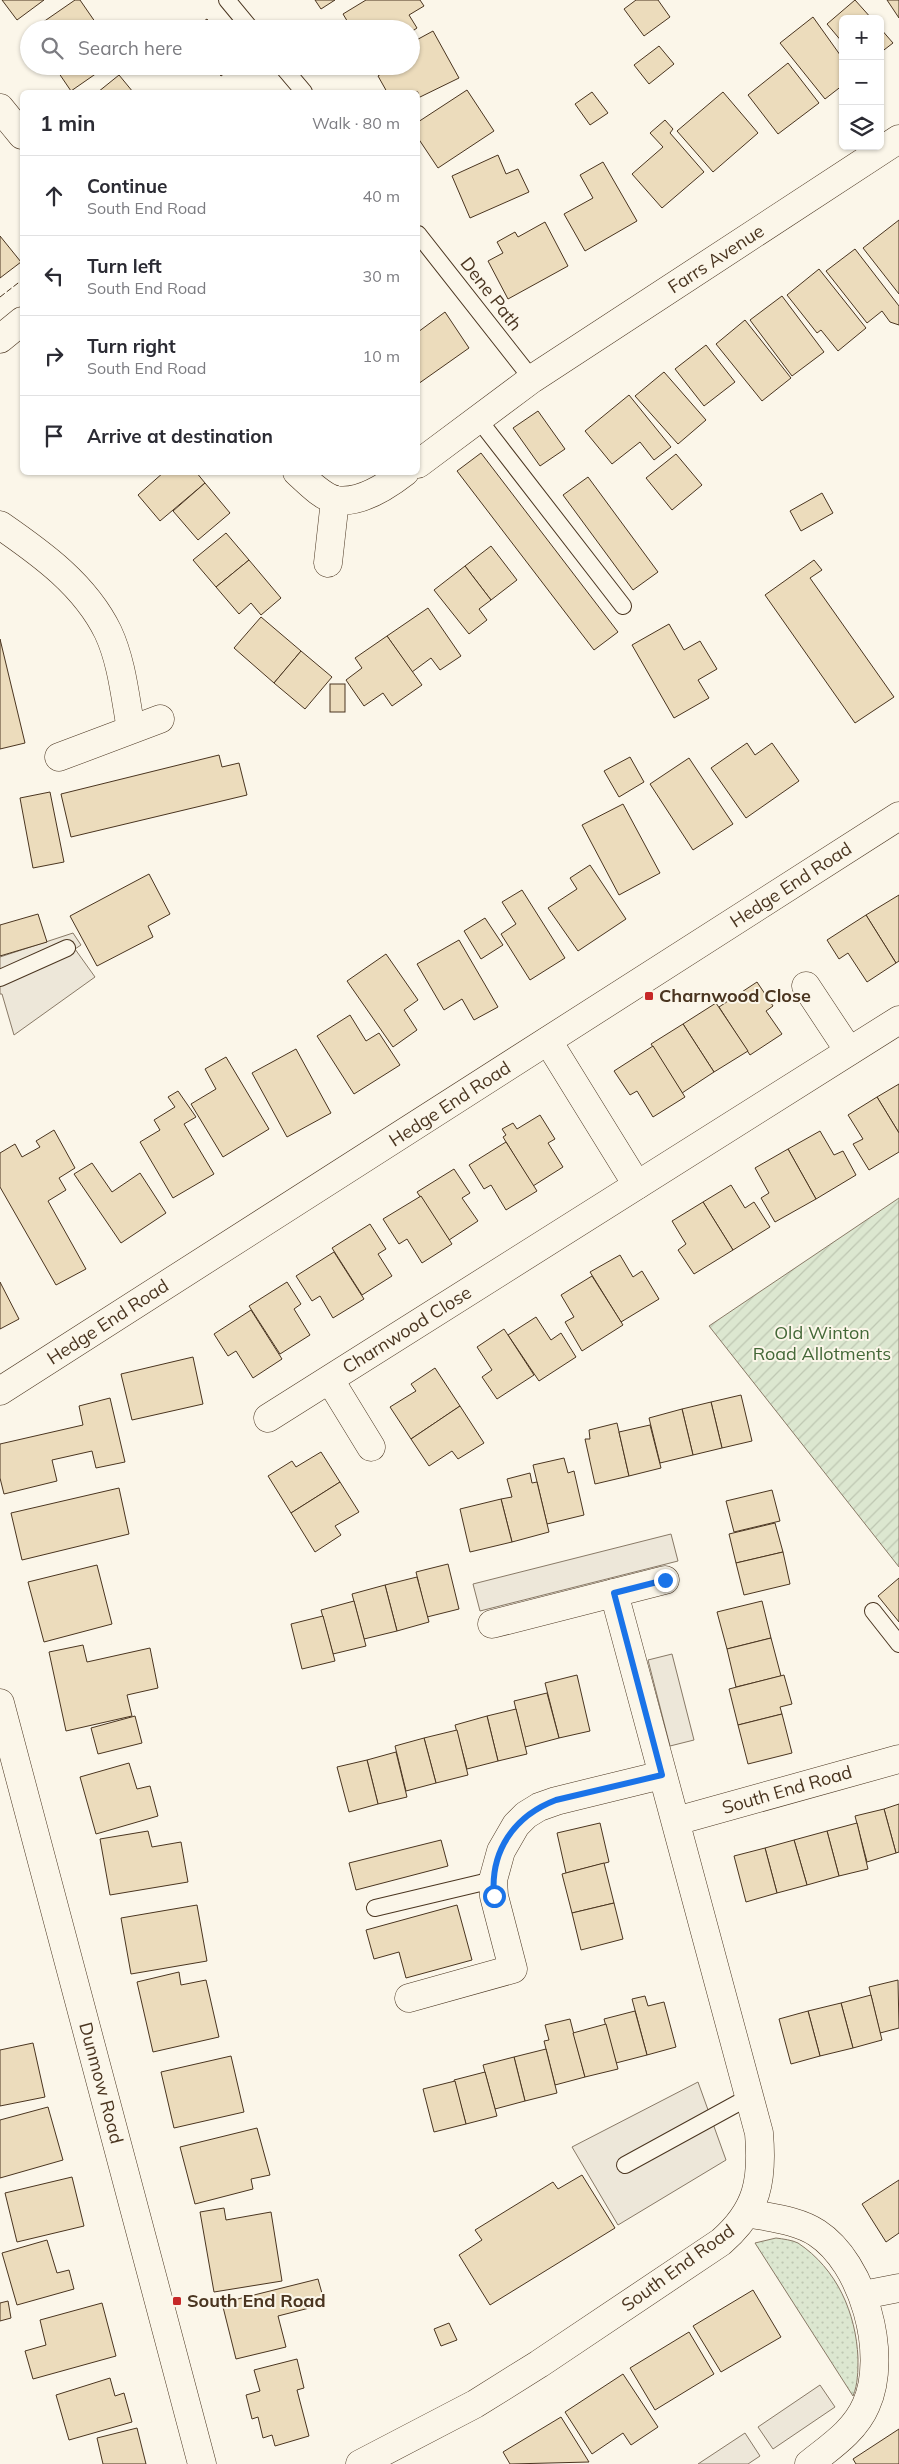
<!DOCTYPE html>
<html lang="en">
<head>
<meta charset="utf-8">
<style>
	body { margin:0; font-family:Mulish,sans-serif; background:#f7f7f7; color:#2b2b33 }
	.controls { position:absolute; right:15px; top:15px; display:grid; overflow:hidden; border-radius:8px; box-shadow:0 1px 4px #0004 }
	.controls button { width:45px; height:45px; display:grid; place-items:center; padding:0; border:0; border-bottom:1px solid #e1e1e2; background:#fff; color:#2b2b33; font:25px sans-serif }
	.stop { position:absolute; width:15px; height:15px; margin:-11px; border:4px solid #1a73e8; border-radius:50%; background:#fff }
	.stop.end { background:#1a73e8; border-color:#fff; box-shadow:0 1px 5px #0008 }
	.list { margin:0; padding:0; list-style:none }
	h2 { display:flex; justify-content:space-between; align-items:center; height:65px; margin:0; padding:0 20px; font-size:21px }
	h2 small { font-size:16px; font-weight:400; color:#7c7c81 }
	.list li { display:grid; grid-template-columns:32px 1fr auto; gap:15px; align-items:center; box-sizing:border-box; height:80px; padding:0 20px; border-top:1px solid #e1e1e2 }
	.list b { display:block; font-size:19px; white-space:nowrap }
	.list p { margin:0; font-size:16px; white-space:nowrap; color:#7c7c81 }
	.list em { font-size:16px; font-style:normal; color:#7c7c81 }
	.icon { flex:none; width:28px; height:28px; fill:none; stroke:currentColor; stroke-width:2; stroke-linecap:round; stroke-linejoin:round }
	.map { position:relative; flex:none; width:899px; height:2464px; overflow:hidden }
	.search { position:absolute; background:#fff; box-shadow:0 1px 4px #0004; left:20px; top:20px; width:400px; height:55px; display:flex; align-items:center; gap:12px; box-sizing:border-box; padding:0 18px; border-radius:28px; color:#7c7c81; font-size:19px }
	.panel { position:absolute; background:#fff; box-shadow:0 1px 4px #0004; left:20px; top:90px; width:400px; height:385px; border-radius:8px }
	.map>svg:first-child { display:block }
</style>
</head>
<body>
<div class="map">
<svg width="899" height="2464" viewBox="0 0 899 2464">
	<defs>
		<pattern id="grass-dots" width="8" height="8" patternUnits="userSpaceOnUse" patternTransform="scale(1.25)"><rect width="8" height="8" fill="#dce7d0"/><path d="M2 2h.1M6 6h.1" fill="none" stroke="#bec7b2" stroke-width="1.8" stroke-linecap="round"/></pattern>
		<pattern id="garden-furrows" width="10" height="10" patternUnits="userSpaceOnUse" patternTransform="scale(1.25)"><rect width="10" height="10" fill="#dce7d0"/><path d="M-1 1l2-2M0 10L10 0M9 11l2-2" fill="none" stroke="#bec7b2"/></pattern>
	</defs>
	<rect width="100%" height="100%" fill="#fbf6e9"/>
	<path fill="url(#grass-dots)" stroke="#887966" d="M776,2238c7,1 16,2 22,5 39,26 58,70 60,115 0,13 0,26 -5,38l-98,-153z"/>
	<path fill="url(#garden-furrows)" stroke="#887966" d="M899,1198v369l-190,-241z"/>
	<g fill="#ede7d9" stroke="#887966">
		<path d="M73,933l8,12 -6,4 20,28 -81,58 -12,-41h-2v-37z"/>
		<path d="M671,1534l7,27 -198,50 -7,-27z"/>
		<path d="M672,1654l22,86 -24,6 -22,-86z"/>
		<path d="M698,2082l28,78 -108,65 -46,-78z"/>
		<path d="M820,2385l15,22 -62,42 -15,-22z"/>
		<path d="M745,2433l15,23 -12,8h-50z"/>
	</g>
	<g fill="#ecdcbc" stroke="#4a3520">
		<path d="M2,0h42l-27,20z"/>
		<path d="M75,0h5l20,29h-67z"/>
		<path d="M315,0h20l-14,9z"/>
		<path d="M366,0h54l4,6 -15,9 8,13 -6,4v-3h-59l-9,-15z"/>
		<path d="M636,0h22l12,17 -26,19 -20,-27z"/>
		<path d="M855,0l17,19h-29v24l-16,-19z"/>
		<path d="M887,0h12v18z"/>
		<path d="M813,17l30,42v26l-18,14 -45,-56z"/>
		<path d="M207,19l7,10h-22z"/>
		<path d="M880,28l13,15 -13,10z"/>
		<path d="M433,31l26,47 -41,20v-6h-31l-9,-16 14,-10h19v-23z"/>
		<path d="M659,46l15,18 -25,20 -15,-19z"/>
		<path d="M788,63l31,40 -41,31 -30,-39z"/>
		<path d="M54,66h53l-36,25z"/>
		<path d="M213,66h21l-13,10z"/>
		<path d="M119,75l14,17h-35z"/>
		<path d="M467,90l27,41 -56,37 -20,-30v-16z"/>
		<path d="M592,92l16,21 -18,12 -15,-21z"/>
		<path d="M723,92l35,41 -45,39 -36,-41z"/>
		<path d="M665,120l8,9 -3,4 34,39 -42,36 -30,-34 31,-27 -13,-14z"/>
		<path d="M498,155l8,19 12,-5 11,23 -59,26 -18,-42z"/>
		<path d="M603,162l34,59 -52,30 -21,-37 29,-16 -13,-23z"/>
		<path d="M899,220v74l-36,-46z"/>
		<path d="M545,222l23,44 -60,33 -20,-38 15,-8 -6,-11 18,-10 3,5z"/>
		<path d="M0,236l21,26 -21,16z"/>
		<path d="M855,249l44,57v19l-9,-3 -8,-11 -15,12 -41,-52z"/>
		<path d="M819,269l47,59 -28,23 -17,-21 -4,3 -30,-38z"/>
		<path d="M782,296l42,56 -32,24 -42,-56z"/>
		<path d="M445,312l24,36 -51,36v-52z"/>
		<path d="M745,320l46,58 -29,23 -46,-57z"/>
		<path d="M706,345l29,37 -31,24 -29,-37z"/>
		<path d="M664,372l42,48 -28,24 -43,-48z"/>
		<path d="M629,395l42,52 -17,13 -14,-18 -28,22 -27,-33z"/>
		<path d="M538,411l27,38 -25,17 -27,-38z"/>
		<path d="M481,453l137,179 -24,18 -137,-179z"/>
		<path d="M676,454l26,31 -30,25 -26,-32z"/>
		<path d="M164,472h32l9,11 -45,38 -22,-26z"/>
		<path d="M588,477l70,95 -25,18 -70,-95z"/>
		<path d="M205,483l25,30 -32,27 -25,-29z"/>
		<path d="M822,493l11,20 -32,18 -11,-20z"/>
		<path d="M226,533l23,27 -33,27 -23,-27z"/>
		<path d="M491,546l26,34 -26,20 -26,-34z"/>
		<path d="M249,560l32,38 -20,17 -10,-12 -12,11 -23,-27z"/>
		<path d="M814,560l8,10 -12,8 84,119 -39,26 -90,-128z"/>
		<path d="M465,566l26,34 -12,9 8,11 -18,14 -35,-44z"/>
		<path d="M428,608l33,48 -21,14 -9,-12 -19,14 -25,-36z"/>
		<path d="M261,617l40,34 -27,32 -40,-35z"/>
		<path d="M669,624l15,26 16,-9 17,28 -19,11 11,18 -35,20 -42,-73z"/>
		<path d="M387,636l35,49 -30,21 -9,-13 -19,13 -18,-26 16,-12 -7,-10z"/>
		<path d="M0,639l25,104 -25,6z"/>
		<path d="M301,651l31,26 -27,32 -31,-26z"/>
		<rect x="330" y="684" width="15" height="28"/>
		<path d="M747,743l8,12 17,-12 27,38 -53,37 -35,-50z"/>
		<path d="M219,755l3,12 17,-4 8,32 -176,42 -10,-43z"/>
		<path d="M630,757l14,25 -25,15 -15,-26z"/>
		<path d="M689,758l44,66 -40,26 -43,-66z"/>
		<path d="M50,792l14,70 -31,6 -13,-70z"/>
		<path d="M623,804l37,69 -41,22 -37,-70z"/>
		<path d="M590,865l36,54 -48,32 -30,-43 29,-19 -7,-11z"/>
		<path d="M149,874l21,40 -22,12 5,11 -56,29 -27,-50z"/>
		<path d="M522,890l43,68 -35,22 -29,-46 15,-10 -14,-22z"/>
		<path d="M899,895v66l-3,2 -30,-48z"/>
		<path d="M38,914l9,28 -47,14v-31z"/>
		<path d="M866,915l30,48 -29,19 -19,-29 -9,6 -12,-19z"/>
		<path d="M485,918l18,27 -22,14 -17,-28z"/>
		<path d="M459,940l39,67 -24,13 -12,-21 -18,11 -27,-46z"/>
		<path d="M386,954l32,46 -14,10 13,20 -24,17 -46,-66z"/>
		<path d="M757,982l16,24 -7,5 16,23 -32,21 -31,-48z"/>
		<path d="M716,1003l32,48 -34,21 -31,-48z"/>
		<path d="M350,1015l16,26 13,-8 21,32 -46,29 -37,-58z"/>
		<path d="M683,1024l31,48 -32,21 -31,-49z"/>
		<path d="M653,1046l32,51 -32,20 -16,-26 -7,4 -16,-24z"/>
		<path d="M296,1049l35,64 -44,24 -35,-64z"/>
		<path d="M226,1057l43,72 -46,28 -32,-53 25,-15 -11,-20z"/>
		<path d="M899,1084v49l-22,-36z"/>
		<path d="M178,1091l18,26 -12,7 30,50 -41,24 -33,-56 20,-12 -6,-10 21,-13 -7,-10z"/>
		<path d="M877,1097l22,36v19l-30,18 -16,-26 10,-5 -15,-24z"/>
		<path d="M540,1115l15,24 -7,4 15,24 -30,19 -30,-49 3,-2 -4,-6 11,-6 4,6z"/>
		<path d="M54,1130l21,38 -16,10 7,12 -18,11 38,68 -30,16 -56,-98v-34l15,-9 7,13 18,-10 -4,-6z"/>
		<path d="M820,1131l14,24 9,-4 13,24 -40,24 -28,-50z"/>
		<path d="M506,1142l31,49 -31,19 -15,-25 -7,4 -15,-24z"/>
		<path d="M788,1149l28,50 -41,23 -14,-24 8,-5 -14,-25z"/>
		<path d="M92,1163l20,29 28,-19 26,40 -45,30 -47,-69z"/>
		<path d="M454,1169l16,24 -8,5 16,23 -29,19 -32,-48z"/>
		<path d="M731,1185l14,23 9,-6 16,25 -37,23 -30,-48z"/>
		<path d="M421,1196l31,48 -30,19 -15,-24 -8,5 -16,-25z"/>
		<path d="M703,1202l30,48 -39,24 -16,-24 8,-6 -14,-23z"/>
		<path d="M370,1224l16,25 -8,5 14,22 -30,19 -30,-47z"/>
		<path d="M334,1252l30,47 -31,19 -13,-22 -8,5 -16,-25z"/>
		<path d="M620,1255l13,22 9,-6 17,28 -38,23 -31,-50z"/>
		<path d="M592,1276l31,49 -41,26 -17,-29 9,-5 -13,-22z"/>
		<path d="M0,1282l19,37 -19,10z"/>
		<path d="M287,1282l14,22 -7,5 16,26 -30,19 -31,-48z"/>
		<path d="M251,1310l31,49 -29,19 -17,-27 -8,5 -14,-22z"/>
		<path d="M536,1317l15,23 10,-7 15,24 -37,24 -31,-46z"/>
		<path d="M504,1329l30,46 -37,24 -15,-22 10,-7 -15,-23z"/>
		<path d="M193,1357l10,47 -71,16 -11,-46z"/>
		<path d="M435,1368l25,38 -49,33 -21,-32 26,-16 -5,-7z"/>
		<path d="M741,1395l11,46 -30,7 -11,-46z"/>
		<path d="M110,1398l15,64 -29,6 -4,-17 -40,9 5,21 -53,13 -4,-16v-34l83,-19 -4,-19z"/>
		<path d="M711,1402l11,46 -29,7 -11,-46z"/>
		<path d="M460,1406l24,37 -26,16 -6,-8 -23,15 -18,-27z"/>
		<path d="M682,1409l11,46 -33,8 -11,-45z"/>
		<path d="M617,1423l12,53 -34,8 -10,-45h5l-1,-9z"/>
		<path d="M650,1425l11,43 -32,8 -10,-44z"/>
		<path d="M321,1452l19,30 -49,31 -23,-37 24,-15 4,6z"/>
		<path d="M564,1458l4,15 6,-2 10,44 -37,9 -14,-59z"/>
		<path d="M530,1473l2,10 5,-1 12,50 -37,10 -11,-43 11,-2 -5,-18z"/>
		<path d="M340,1482l19,30 -24,14 6,9 -26,17 -24,-39z"/>
		<path d="M119,1488l10,46 -107,26 -11,-47z"/>
		<path d="M772,1490l8,31 -46,11 -8,-31z"/>
		<path d="M501,1499l11,43 -42,10 -10,-43z"/>
		<path d="M775,1523l8,29 -47,11 -7,-29z"/>
		<path d="M783,1552l7,32 -46,11 -8,-32z"/>
		<path d="M448,1564l11,45 -32,8 -11,-45z"/>
		<path d="M97,1565l15,59 -68,18 -16,-60z"/>
		<path d="M417,1577l12,45 -32,9 -12,-46z"/>
		<path d="M899,1578v44l-21,-26z"/>
		<path d="M385,1585l12,46 -33,8 -12,-45z"/>
		<path d="M354,1601l12,45 -33,8 -12,-44z"/>
		<path d="M762,1601l9,37 -44,11 -10,-37z"/>
		<path d="M323,1616l12,45 -33,8 -11,-45z"/>
		<path d="M771,1638l10,38 -45,11 -9,-38z"/>
		<path d="M83,1645l4,17 63,-14 8,40 -31,7 5,21 -66,15 -17,-79z"/>
		<path d="M577,1675l13,56 -31,7 -14,-55z"/>
		<path d="M784,1675l8,29 -12,3 2,7 -44,11 -9,-36z"/>
		<path d="M547,1693l12,45 -34,9 -11,-46z"/>
		<path d="M516,1709l11,45 -29,7 -11,-45z"/>
		<path d="M782,1714l10,39 -44,11 -10,-39z"/>
		<path d="M135,1716l7,27 -44,11 -7,-26z"/>
		<path d="M487,1716l11,45 -31,8 -12,-44z"/>
		<path d="M457,1730l11,45 -32,8 -12,-45z"/>
		<path d="M424,1738l12,45 -30,8 -11,-45z"/>
		<path d="M396,1752l11,45 -29,7 -11,-44z"/>
		<path d="M367,1760l11,44 -29,8 -12,-45z"/>
		<path d="M129,1763l8,26 13,-3 8,30 -62,18 -16,-57z"/>
		<path d="M899,1804v48l-3,1 -12,-44z"/>
		<path d="M884,1809l12,44 -29,9 -12,-46z"/>
		<path d="M600,1823l9,39 -43,11 -9,-40z"/>
		<path d="M857,1823l11,46 -29,7 -12,-45z"/>
		<path d="M148,1831l4,16 29,-5 7,40 -78,13 -10,-56z"/>
		<path d="M827,1831l12,45 -32,9 -13,-45z"/>
		<path d="M441,1840l7,26 -92,24 -7,-27z"/>
		<path d="M794,1840l13,45 -30,8 -12,-45z"/>
		<path d="M765,1848l12,45 -31,9 -12,-46z"/>
		<path d="M604,1863l10,40 -42,10 -10,-39z"/>
		<path d="M614,1903l9,36 -42,11 -9,-37z"/>
		<path d="M197,1905l10,56 -76,13 -10,-56z"/>
		<path d="M457,1905l15,55 -66,18 -7,-26 -25,7 -8,-29z"/>
		<path d="M179,1972l2,13 25,-5 13,57 -66,15 -16,-70z"/>
		<path d="M898,1980l1,48 -19,5 -11,-46z"/>
		<path d="M871,1995l11,45 -29,8 -12,-45z"/>
		<path d="M645,1996l3,10 16,-4 12,45 -29,8 -15,-56z"/>
		<path d="M841,2003l12,45 -33,8 -12,-45z"/>
		<path d="M635,2011l12,44 -31,8 -12,-44z"/>
		<path d="M808,2011l12,45 -29,8 -12,-45z"/>
		<path d="M570,2019l15,58 -30,8 -11,-44 5,-1 -4,-15z"/>
		<path d="M606,2024l12,45 -33,8 -12,-44z"/>
		<path d="M33,2043l12,54 -45,9v-56z"/>
		<path d="M546,2049l11,44 -32,8 -11,-44z"/>
		<path d="M231,2056l13,56 -70,16 -13,-56z"/>
		<path d="M514,2057l11,44 -30,8 -12,-44z"/>
		<path d="M485,2072l12,44 -31,8 -12,-44z"/>
		<path d="M455,2081l11,43 -32,8 -11,-43z"/>
		<path d="M48,2107l15,53 -63,18v-58z"/>
		<path d="M257,2128l13,47 -19,4 2,10 -58,15 -15,-57z"/>
		<path d="M582,2175l33,53 -125,77 -31,-50 23,-15 -7,-10 78,-48 5,7z"/>
		<path d="M72,2177l12,49 -67,16 -12,-49z"/>
		<path d="M899,2180v53l-13,9 -24,-38z"/>
		<path d="M224,2208l2,12 45,-8 11,69 -68,11 -14,-80z"/>
		<path d="M47,2240l10,33 12,-3 5,19 -57,16 -15,-52z"/>
		<path d="M318,2279l7,25 -47,12 8,31 -50,12 -14,-56z"/>
		<path d="M753,2290l28,47 -60,35 -28,-46z"/>
		<path d="M8,2301l3,17 -11,3v-18z"/>
		<path d="M102,2303l14,53 -83,23 -8,-28 21,-6 -6,-25z"/>
		<path d="M449,2323l8,17 -16,6 -7,-17z"/>
		<path d="M689,2332l25,42 -59,36 -25,-42z"/>
		<path d="M297,2359l7,29 -7,2 12,46 -34,10 -3,-11 -9,3 -5,-21 -6,2 -6,-24 14,-4 -6,-21z"/>
		<path d="M623,2374l35,53 -27,18 -8,-12 -31,21 -27,-42z"/>
		<path d="M110,2378l5,18 9,-3 8,29 -63,18 -13,-45z"/>
		<path d="M561,2417l28,45 -79,2 -7,-12z"/>
		<path d="M137,2428l9,36h-43l-6,-26z"/>
		<path d="M899,2429v35h-43l-3,-5z"/>
	</g>
	<g fill="none" stroke-linecap="round" stroke-linejoin="round">
		<g stroke="#4a3520" stroke-width="18">
			<g id="service">
				<path d="M227,0l24,29"/>
				<path d="M282,66l22,26"/>
				<path d="M418,234l114,145"/>
				<path d="M479,420l144,186"/>
				<path d="M0,978l67,-30"/>
				<path d="M873,1611l26,33"/>
				<path d="M375,1908l118,-28"/>
				<path d="M625,2165l124,-68"/>
			</g>
		</g>
		<g stroke="#4a3520" stroke-width="29">
			<g id="minor">
				<path d="M0,108l22,27"/>
				<path d="M0,339l22,-18"/>
				<path d="M418,464l114,-85 367,-240"/>
				<path d="M297,472c11,10 25,25 39,28 24,4 51,-14 69,-28"/>
				<path d="M0,525c42,29 85,60 108,107 14,30 17,65 23,97"/>
				<path d="M328,563l7,-63"/>
				<path d="M59,757l101,-38"/>
				<path d="M806,986l43,65"/>
				<path d="M548,1041l89,144"/>
				<path d="M330,1380l41,67"/>
				<path d="M0,1391l899,-575"/>
				<path d="M268,1418l631,-398"/>
				<path d="M492,1624l173,-44"/>
				<path d="M0,1703l202,761"/>
				<path d="M676,1821l223,-62"/>
				<path d="M409,1998l104,-29 -19,-73 -1,-16 8,-29 15,-26 10,-10 13,-8 17,-6 106,-26"/>
				<path d="M748,2213c23,5 49,7 69,20 46,30 72,121 49,172 -11,26 -36,42 -57,59"/>
				<path d="M863,2295l36,-7"/>
				<path d="M360,2464l115,-60 64,-40 182,-122c37,-32 42,-62 38,-109l-145,-540"/>
			</g>
		</g>
		<use href="#service" stroke="#fbf6e9" stroke-width="16"/>
		<use href="#minor" stroke="#fbf6e9" stroke-width="28"/>
		<path stroke="#4a3520" stroke-width="1" stroke-dasharray="6 2.5" stroke-linecap="butt" d="M0,297l22,-17"/>
	</g>
	<g fill="none" stroke-linecap="round" stroke-linejoin="round">
		<path stroke="#1a73e8" stroke-width="6" d="M494,1896c-4,-45 20,-80 62,-96l106,-25 -48,-182 51,-13"/>
	</g>
	<g fill="#c62828" stroke="#fbf6e9" stroke-width="2">
		<rect x="644" y="991" width="10" height="10" rx="2.5"/>
		<rect x="172" y="2296" width="10" height="10" rx="2.5"/>
	</g>
	<g text-anchor="middle" stroke-width="4" stroke-linejoin="round" paint-order="stroke">
		<g font-size="18" fill="#4a3520" stroke="#fbf6e9">
			<text transform="translate(716 259) rotate(-33)" y="6">Farrs Avenue</text>
			<text transform="translate(491 294) rotate(52)" y="6">Dene Path</text>
			<text transform="translate(791 885) rotate(-33)" y="6">Hedge End Road</text>
			<text transform="translate(450 1104) rotate(-33)" y="6">Hedge End Road</text>
			<text transform="translate(108 1322) rotate(-33)" y="6">Hedge End Road</text>
			<text transform="translate(407 1330) rotate(-32)" y="6">Charnwood Close</text>
			<text transform="translate(787 1790) rotate(-16)" y="6">South End Road</text>
			<text transform="translate(101 2083) rotate(75)" y="6">Dunmow Road</text>
			<text transform="translate(678 2268) rotate(-36)" y="6">South End Road</text>
		</g>
		<g font-size="18" font-weight="bold" fill="#4a3520" stroke="#fbf6e9" text-anchor="start">
			<text x="659" y="1002">Charnwood Close</text>
			<text x="187" y="2307">South End Road</text>
		</g>
		<g font-size="18" fill="#436837" stroke="#fbf6e9">
			<text x="822" y="1339">Old Winton<tspan x="822" dy="21">Road Allotments</tspan></text>
		</g>
	</g>
</svg>
<div class="controls">
<button>+</button>
<button>−</button>
<button><svg class="icon" aria-label="layers" viewBox="0 0 24 24"><path d="M12 4l9 5-9 5-9-5zM3 14l9 5 9-5"/></svg></button>
</div>
<div class="stop" style="left:494px;top:1896px"></div>
<div class="stop end" style="left:665px;top:1580px"></div>
<div class="search"><svg class="icon" aria-label="search" viewBox="0 0 24 24"><circle cx="10" cy="10" r="6"/><path d="M15 15l6 6"/></svg>Search here</div>
<section class="panel">
<h2>1 min<small>Walk · 80 m</small></h2>
<ul class="list">
<li><svg class="icon" aria-label="ahead" viewBox="0 0 24 24"><path d="M12 20V5M6 11l6-6 6 6"/></svg><div><b>Continue</b><p>South End Road</p></div><em>40 m</em></li>
<li><svg class="icon" aria-label="left" viewBox="0 0 24 24"><path d="M17 20v-9H6M10 6l-5 5 5 5"/></svg><div><b>Turn left</b><p>South End Road</p></div><em>30 m</em></li>
<li><svg class="icon" aria-label="right" viewBox="0 0 24 24"><path d="M7 20v-9h11M14 6l5 5-5 5"/></svg><div><b>Turn right</b><p>South End Road</p></div><em>10 m</em></li>
<li><svg class="icon" aria-label="arrive" viewBox="0 0 24 24"><path d="M6 21V4h12l-3 4 3 4H6"/></svg><div><b>Arrive at destination</b></div></li>
</ul>
</section>
</div>
</body>
</html>
